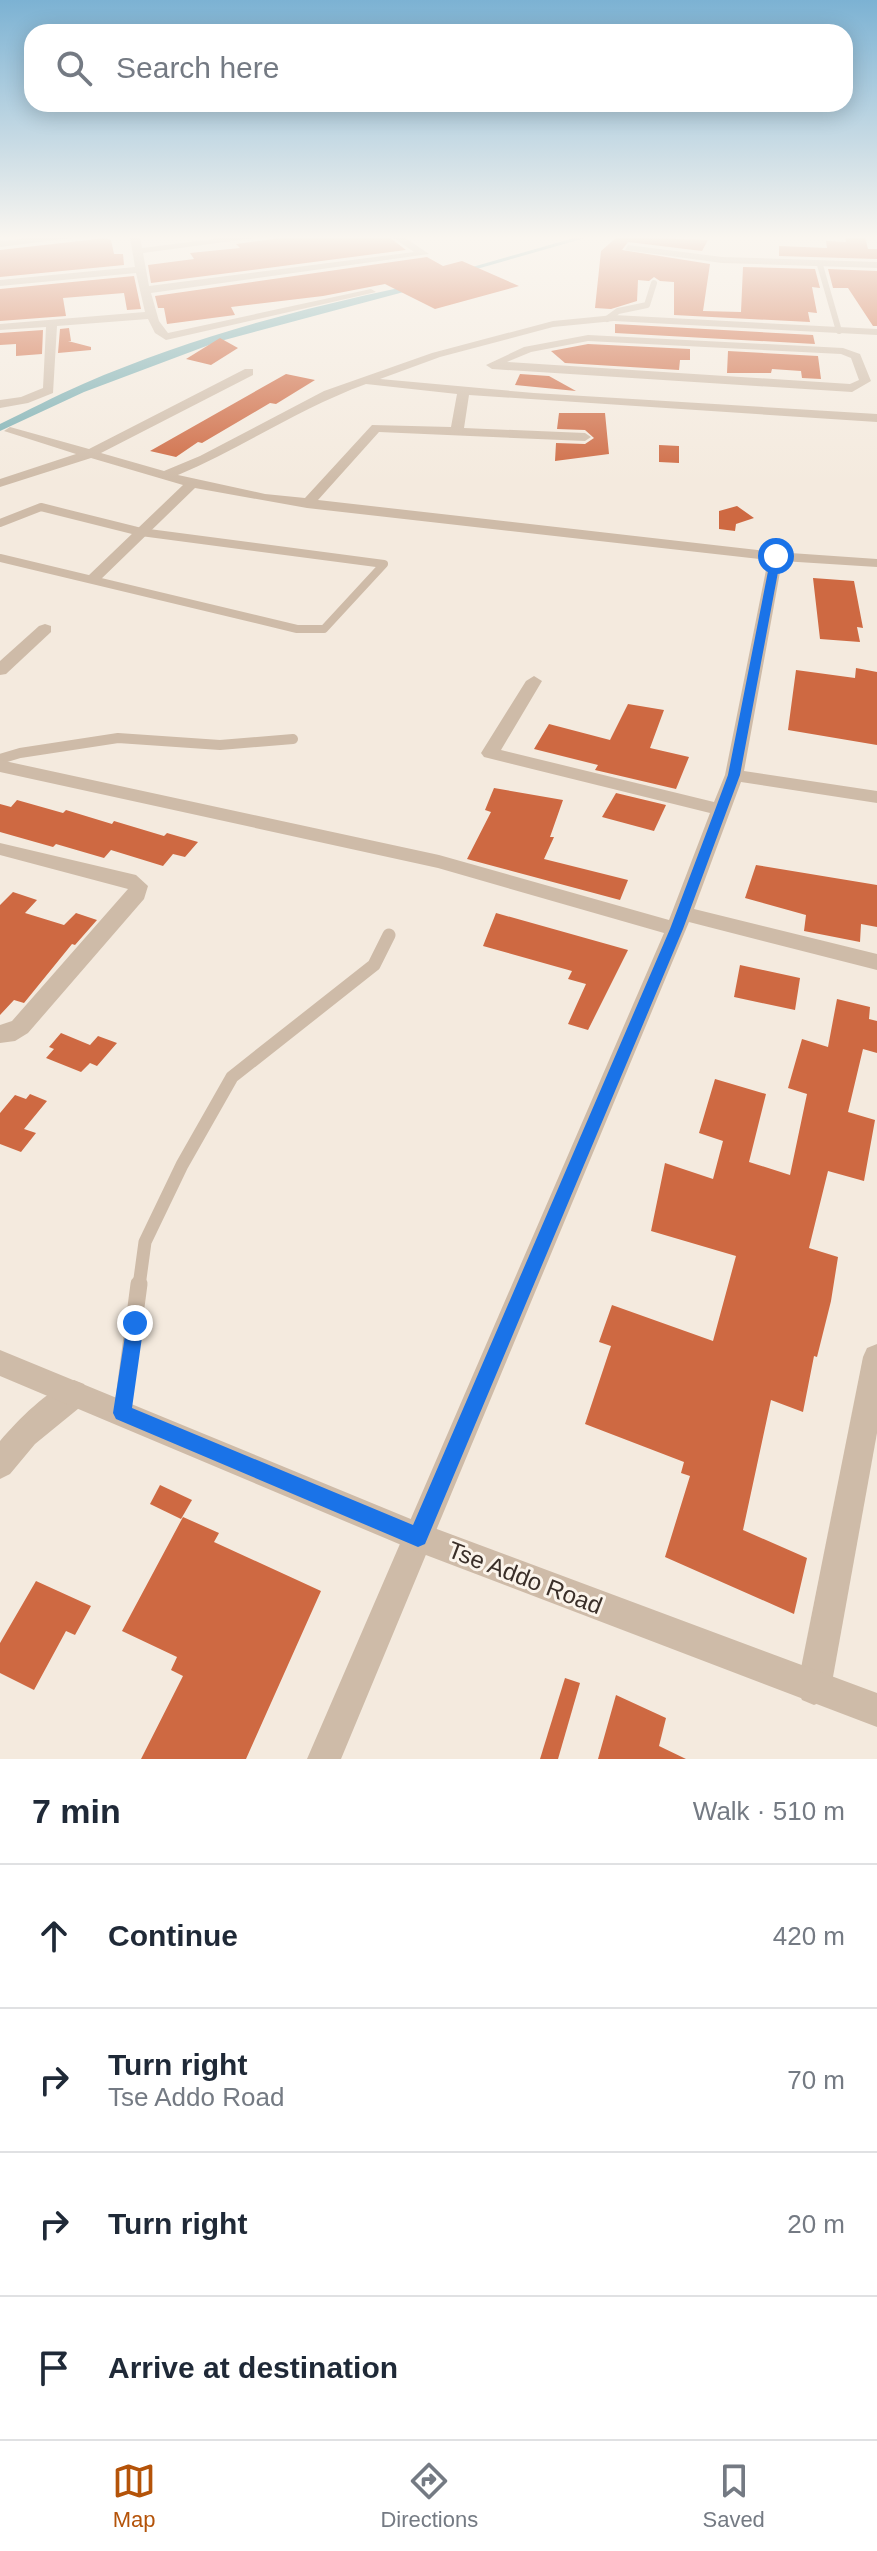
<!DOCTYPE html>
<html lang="en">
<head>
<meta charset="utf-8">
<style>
	body { margin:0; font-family:Helvetica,sans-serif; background:#f6f6f7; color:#1f2937 }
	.stop { position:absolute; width:24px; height:24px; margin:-18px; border:6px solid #1a73e8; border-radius:50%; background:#fff }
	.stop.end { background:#1a73e8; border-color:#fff; box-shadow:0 2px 8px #0008 }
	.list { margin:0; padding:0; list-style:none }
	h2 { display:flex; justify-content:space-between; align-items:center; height:104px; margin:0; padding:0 32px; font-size:34px }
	h2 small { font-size:26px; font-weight:400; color:#747a83 }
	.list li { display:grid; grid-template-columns:52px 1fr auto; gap:24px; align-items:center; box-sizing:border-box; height:144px; padding:0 32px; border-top:2px solid #e0e1e3 }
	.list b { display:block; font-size:30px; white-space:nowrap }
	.list p { margin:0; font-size:26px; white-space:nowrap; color:#747a83 }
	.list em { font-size:26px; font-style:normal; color:#747a83 }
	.icon { flex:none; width:44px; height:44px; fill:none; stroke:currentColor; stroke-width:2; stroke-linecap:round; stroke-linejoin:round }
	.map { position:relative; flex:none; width:877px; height:1759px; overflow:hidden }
	.search { position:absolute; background:#fff; box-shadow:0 4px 20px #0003; left:24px; right:24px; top:24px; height:88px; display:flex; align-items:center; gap:20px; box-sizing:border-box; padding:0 28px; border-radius:24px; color:#747a83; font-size:30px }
	.sheet { height:680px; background:#fff }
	nav { display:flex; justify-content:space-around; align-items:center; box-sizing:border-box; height:112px; border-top:2px solid #e0e1e3; background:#fff; font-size:22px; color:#747a83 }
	nav a { display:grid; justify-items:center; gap:4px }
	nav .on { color:#b45309 }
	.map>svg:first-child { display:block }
</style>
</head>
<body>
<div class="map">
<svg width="877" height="1759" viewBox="0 0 877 1759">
	<rect width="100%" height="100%" fill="#f4eade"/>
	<path fill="#7bafb3" d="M471,274l-254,68 -133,50 -84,39v-7c27,-13 55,-28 83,-40 122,-53 257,-86 388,-110z"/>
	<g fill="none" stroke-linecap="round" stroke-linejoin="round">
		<path stroke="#7bafb3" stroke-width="3" d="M471,269l112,-32"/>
	</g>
	<g fill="#ce6942">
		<path d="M289,237h100l17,13 -255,33 -3,-18 46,-6 -4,-6 50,-5 -4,-4z"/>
		<path d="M617,237l91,3 -6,11 -74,-9 -6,8 88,14 -7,47 38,1 2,-45 72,2 5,19 -8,-1 5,26 -9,-1 2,10 -136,-7v-33l-14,-1 -6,-4 -5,4 -11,-1 -1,21 -26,8 -16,-1 6,-57z"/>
		<path d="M845,237h20l3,12h9v10l-98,-3v-10l48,2 -1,-7 20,1z"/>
		<path d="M106,238l5,2 3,14h9l1,11 -124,12v-27z"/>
		<path d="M427,257l16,9 19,-5 57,25 -84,23 -50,-25 -62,12 -92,11 4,8 -68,9 -3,-16h-6l-3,-12z"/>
		<path d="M828,269l49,2v55h-4l-25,-38h-15z"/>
		<path d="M134,276l7,33 -14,1 -3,-17 -61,5 3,18 -66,5v-32z"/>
		<path d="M615,324l198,11 2,9 -200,-11z"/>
		<path d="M69,328l2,13h-3l23,6v3l-33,3 2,-24z"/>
		<path d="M43,330l-1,24 -26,2v-12l-16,1v-12z"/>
		<path d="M220,338l18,10 -27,17 -25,-6z"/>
		<path d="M588,344l102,5v11h-10l-1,10 -114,-7 -14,-12z"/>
		<path d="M728,351l90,5 3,23 -19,-1 -1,-7 -29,-2 -1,4h-44z"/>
		<path d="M286,374l29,6 -39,24 -6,-1 -68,40 -4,-1 -22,15 -26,-6z"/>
		<path d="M520,374l29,2 27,15 -61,-6z"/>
		<path d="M559,413h46l4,41 -54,7 1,-18 29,1 9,-6 -9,-8 -28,-1z"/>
		<path d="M659,445l20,1v17l-20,-1z"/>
		<path d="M737,506l17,12 -18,6 -1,7 -16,-2v-18z"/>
		<path d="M813,578l41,3 9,47 -6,-1 3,15 -40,-3z"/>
		<path d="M856,668l21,4v73l-89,-15 8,-60 59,8z"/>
		<path d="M628,704l36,6 -14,38 39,9 -13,32 -81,-19 3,-5 -64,-16 15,-25 61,16z"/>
		<path d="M494,788l69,12 -13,37h4l-10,22 84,21 -8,20 -153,-41 24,-47 -6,-2z"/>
		<path d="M616,793l50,12 -12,26 -52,-14z"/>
		<path d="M17,800l46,13 3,-3 46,14 2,-3 50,15 3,-3 31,9 -13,15 -12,-3 -10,12 -52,-16 -7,8 -48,-14 -3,3 -53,-15v-28l11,3z"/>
		<path d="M756,865l121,20v42l-16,-3 -1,18 -56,-11 2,-16 -61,-17z"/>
		<path d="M13,892l24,8 -12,13 39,12 12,-12 21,7 -22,25 -3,-1 -48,59 -10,-3 -14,15v-110z"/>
		<path d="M496,913l132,37 -40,80 -20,-6 18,-40 -18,-5 4,-8 -89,-25z"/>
		<path d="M740,965l60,13 -5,32 -61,-13z"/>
		<path d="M837,999l33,8 -1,12 8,2v32l-14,-4 -15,63 27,8 -11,61 -36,-10 -19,77 29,9 -7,44 -14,56 -3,-1 -11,56 -32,-12 -28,130 64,28 -13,56 -129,-57 25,-81 -9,-3 3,-11 -99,-38 26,-78 -12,-4 13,-37 101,36 23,-85 -85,-25 14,-68 48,16 10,-38 -24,-8 16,-54 51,15 -17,68 41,13 17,-81 -19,-6 14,-49 26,8z"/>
		<path d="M61,1033l29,12 8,-9 19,7 -20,23 -7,-3 -9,9 -35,-14 8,-9 -5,-2z"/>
		<path d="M30,1094l17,7 -23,28 12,4 -15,19 -21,-8v-31l15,-18 11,4z"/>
		<path d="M160,1485l32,15 -11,19 -31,-15z"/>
		<path d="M183,1517l36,16 -5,9 107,49 -75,168h-105l42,-83 -12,-6 6,-13 -55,-26z"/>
		<path d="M36,1581l55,25 -16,29 -9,-4 -32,59 -34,-17v-30z"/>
		<path d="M565,1678l15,5 -22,76h-18z"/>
		<path d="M616,1695l50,23 -7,28 27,13h-88z"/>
	</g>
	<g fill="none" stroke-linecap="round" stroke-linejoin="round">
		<g stroke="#cebba8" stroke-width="6">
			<path d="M820,265l19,66"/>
			<path d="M607,319l11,-8 29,-6 7,-22"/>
		</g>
		<path stroke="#cebba8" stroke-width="8" d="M0,523l41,-16 100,25 243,32 -60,65h-27l-297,-71"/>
		<path stroke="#cebba8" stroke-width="10" d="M0,759l20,-6 98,-15 102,7 73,-6"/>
		<path stroke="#cebba8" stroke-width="13" d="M139,1286l6,-44 37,-77 50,-88 142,-112 15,-30"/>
		<path stroke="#cebba8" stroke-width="17" d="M122,1413l17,-129"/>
		<g fill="#cebba8" fill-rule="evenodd">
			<path d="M39,237h40l-79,10v-6z"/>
			<path d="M130,237h10l2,11 87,-11h33l-119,16 6,33 265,-34 -22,-15h12l25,17 -278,39 8,28 9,12 203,-44 5,3 -210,48 -11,-7 -7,-14 -91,7 -4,67 -25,10 -28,5v-8l21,-3 22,-9 3,-61 -46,3v-6l145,-12 -9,-39 -136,13v-6l135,-13z"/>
			<path d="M628,245l94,12 155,5v6l-155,-5 -97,-13z"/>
			<path d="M614,315l263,14v6l-263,-14 -61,6 -113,30 -60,22 154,14 343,21v8l-408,-27 -5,33 121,5 6,4 -6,4 -206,-9 -61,68 458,52 101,7v8l-95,-6 -38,210 133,20v12l-136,-21 -47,127 183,45v16l-188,-48 -348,837h-34l357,-826 -226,-65 -438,-96v-12l439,95 230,65 41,-107 -226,-56 -3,-4 45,-72 8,-5 8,5 -41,69 213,52 11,-27 43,-215 -461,-52 -112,-20 -97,94h-10v-6l95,-91 -92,-27 -91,29v-8l76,-25 -72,-23 6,-4 79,22 156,-80h8v6l-152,78 63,18 36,-15 124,-65 108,-38 121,-32zM366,384l91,10 -6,33 -79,-2 -67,73 -40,-4 -87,-19c64,-27 122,-67 188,-91z"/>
			<path d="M588,335l255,13 17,6 11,27 -19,11 -360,-23 -6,-4 38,-18zM588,341l253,13 10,4 8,22 -9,4 -343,-22 24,-10z"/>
			<path d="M45,624l6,2v6l-45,42 -6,1v-14l39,-35z"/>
			<path d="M0,843l136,32 12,11 -4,13 -116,134 -13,8 -15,2v-18l12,-4 116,-132 -128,-34z"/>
			<path d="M877,1344v89l-46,255 -5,12 -12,5 -12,-5 -5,-12 66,-331 4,-9z"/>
			<path d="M74,1380l10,4 4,10 -4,10 -49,40 -25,30 -10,5v-38c19,-22 46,-50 74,-61z"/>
		</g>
		<path fill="#cebba8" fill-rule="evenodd" d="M0,1350l418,172 459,171v34l-459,-175 -418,-176z"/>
	</g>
	<linearGradient id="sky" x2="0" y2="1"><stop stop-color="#7cb2d3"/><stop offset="0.49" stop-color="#faf6f0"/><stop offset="1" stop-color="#faf6f0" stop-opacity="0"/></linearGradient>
	<rect width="877" height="484" fill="url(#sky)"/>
	<path fill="#1a73e8" d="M776,553l5,3 -41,219 -13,35 -44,119 -258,615 -7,3 -302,-128 -3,-6 14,-90 2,-5 6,-3 7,3 2,5 -12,85 281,117 257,-596 45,-119 13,-35 43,-219z"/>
	<g text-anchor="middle" stroke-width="6" stroke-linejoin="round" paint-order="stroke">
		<g font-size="24" fill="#3a2f29" stroke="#fbf4eb">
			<text transform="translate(525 1578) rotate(21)" y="8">Tse Addo Road</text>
		</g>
	</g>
</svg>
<div class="stop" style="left:776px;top:556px"></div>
<div class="stop end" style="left:135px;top:1323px"></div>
<div class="search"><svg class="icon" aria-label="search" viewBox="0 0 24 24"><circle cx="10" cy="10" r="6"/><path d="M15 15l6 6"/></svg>Search here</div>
</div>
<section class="sheet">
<h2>7 min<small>Walk · 510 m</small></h2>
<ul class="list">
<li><svg class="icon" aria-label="ahead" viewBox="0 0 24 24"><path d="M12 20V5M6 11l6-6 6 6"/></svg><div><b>Continue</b></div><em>420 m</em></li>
<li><svg class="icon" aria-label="right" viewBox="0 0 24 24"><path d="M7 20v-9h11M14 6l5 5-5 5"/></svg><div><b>Turn right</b><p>Tse Addo Road</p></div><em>70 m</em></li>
<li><svg class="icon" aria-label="right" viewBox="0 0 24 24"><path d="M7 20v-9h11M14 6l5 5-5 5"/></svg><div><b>Turn right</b></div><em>20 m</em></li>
<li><svg class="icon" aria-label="arrive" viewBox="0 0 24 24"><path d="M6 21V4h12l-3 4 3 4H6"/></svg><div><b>Arrive at destination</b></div></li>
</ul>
</section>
<nav>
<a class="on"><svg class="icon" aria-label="map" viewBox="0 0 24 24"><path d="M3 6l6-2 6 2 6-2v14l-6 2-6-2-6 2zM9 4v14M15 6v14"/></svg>Map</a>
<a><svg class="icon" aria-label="directions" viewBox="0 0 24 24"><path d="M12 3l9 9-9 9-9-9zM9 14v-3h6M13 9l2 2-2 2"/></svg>Directions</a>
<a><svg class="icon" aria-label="saved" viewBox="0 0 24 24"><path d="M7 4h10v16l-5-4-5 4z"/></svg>Saved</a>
</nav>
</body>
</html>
